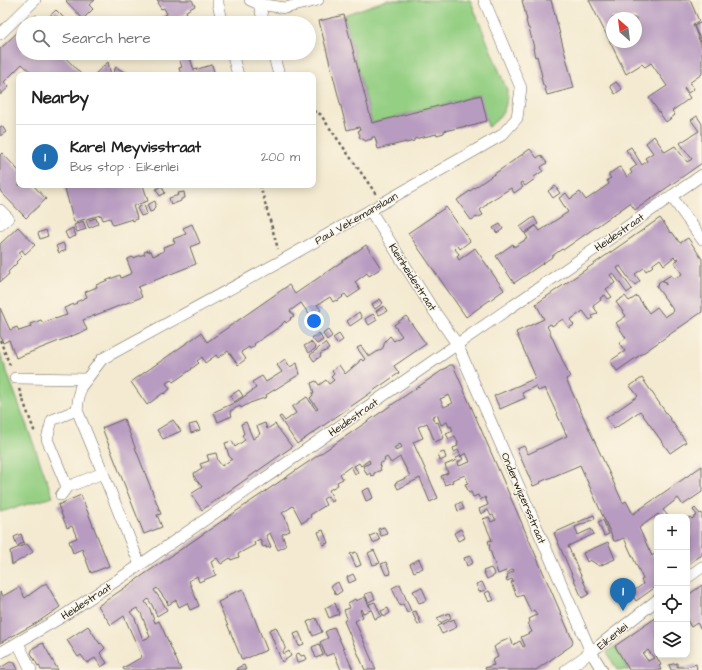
<!DOCTYPE html>
<html lang="en">
<head>
<meta charset="utf-8">
<style>
	body { margin:0; font-family:"Architects Daughter",sans-serif; background:#f6f6f6; color:#222 }
	.controls { position:absolute; right:12px; bottom:12px; display:grid; overflow:hidden; border-radius:8px; box-shadow:0 2px 10px #0003 }
	.controls button { width:36px; height:36px; display:grid; place-items:center; padding:0; border:0; border-bottom:1px solid #e0e0e0; background:#fff; color:#222; font:20px sans-serif }
	.compass { position:absolute; left:606px; top:12px; width:36px; height:36px; border-radius:50%; background:#fff; box-shadow:0 2px 10px #0003; rotate:332deg }
	.you { position:absolute; left:314px; top:321px; width:14px; height:14px; margin:-10px; border:3px solid #fff; border-radius:50%; background:#1a73e8; box-shadow:0 0 0 6px #1a73e833 }
	.badge { display:grid; place-items:center; width:26px; height:26px; border-radius:50%; background:#1f6fb2; color:#fff; font-size:13px; font-weight:700 }
	.pin { position:absolute; translate:-50% -33px; filter:drop-shadow(0 1px 2px #0008) }
	.pin::after { content:''; position:absolute; top:21px; width:14px; height:12px; background:inherit; clip-path:polygon(0 0,100% 0,50% 100%) }
	.list { margin:0; padding:0; list-style:none }
	h2 { display:flex; justify-content:space-between; align-items:center; height:52px; margin:0; padding:0 16px; font-size:17px }
	h2 small { font-size:13px; font-weight:400; color:#767676 }
	.list li { display:grid; grid-template-columns:26px 1fr auto; gap:12px; align-items:center; box-sizing:border-box; height:64px; padding:0 16px; border-top:1px solid #e0e0e0 }
	.list b { display:block; font-size:15px; white-space:nowrap }
	.list p { margin:0; font-size:13px; white-space:nowrap; color:#767676 }
	.list em { font-size:13px; font-style:normal; color:#767676 }
	.icon { flex:none; width:22px; height:22px; fill:none; stroke:currentColor; stroke-width:2; stroke-linecap:round; stroke-linejoin:round }
	.map { position:relative; flex:none; width:702px; height:670px; overflow:hidden }
	.search { position:absolute; background:#fff; box-shadow:0 2px 10px #0003; left:16px; top:16px; width:300px; height:44px; display:flex; align-items:center; gap:10px; box-sizing:border-box; padding:0 14px; border-radius:22px; color:#767676; font-size:15px }
	.panel { position:absolute; background:#fff; box-shadow:0 2px 10px #0003; left:16px; top:72px; width:300px; height:116px; border-radius:8px }
	.map>svg:first-child { display:block }
</style>
</head>
<body>
<div class="map">
<svg width="702" height="670" viewBox="0 0 702 670">
	<rect width="100%" height="100%" fill="#fcf5e5"/>
	<filter id="ink" filterUnits="userSpaceOnUse"><feTurbulence type="fractalNoise" baseFrequency=".025" numOctaves="2"/><feDisplacementMap in="SourceGraphic" scale="8" xChannelSelector="R" yChannelSelector="G"/><feConvolveMatrix kernelMatrix="1 2 1 2 8 2 1 2 1" color-interpolation-filters="sRGB"/></filter>
	<filter id="wash" filterUnits="userSpaceOnUse"><feTurbulence type="fractalNoise" baseFrequency=".012" numOctaves="4" result="noise"/><feDisplacementMap in="SourceGraphic" scale="16" xChannelSelector="R" yChannelSelector="G"/><feGaussianBlur stdDeviation="0.9" result="paint"/><feColorMatrix in="noise" values="0 0 0 0 0 0 0 0 0 0 0 0 0 0 0 0 0 1.4 0 .05"/><feComposite in="paint" operator="in"/></filter>
	<g filter="url(#wash)">
		<rect width="100%" height="100%" fill="#f4ead1"/>
		<g fill="#94cf83" stroke="#587650">
			<path d="M387,0h83l1,2 36,88c0,19 -4,26 -19,37l-8,-32 -108,28 -28,-108z"/>
			<path d="M0,353l53,144 -53,15z"/>
			<path d="M615,646l14,24h-12l-10,-18z"/>
		</g>
		<g id="blocks">
			<g fill="#b89bc1" fill-rule="evenodd">
				<path d="M67,0h28l-6,5 4,4 -10,10 -17,-18z"/>
				<path d="M157,0h35l3,6 -9,5 1,2 -8,4 1,6h-17l-3,-5 7,-4 -3,-6 -3,1 -3,-5 1,-2z"/>
				<path d="M522,0h29l23,88 -27,7 -3,-10h-1l-2,-8 1,-1 -5,-20 -2,1 -2,-9h1l-5,-20h-1l-2,-8h1z"/>
				<path d="M589,0h101l9,21 -6,3 9,24v26l-13,9 1,1h1l3,5 -6,4 -3,-5 -1,1 6,9 -18,13 3,4 -9,7 -17,-24 18,-12 -16,-23 -6,4 -3,-3 -16,10zM612,18h24v24h-24z"/>
				<path d="M56,10l13,13h-42l9,-8 7,7z"/>
				<path d="M344,15l28,108 109,-28 6,26 -12,3v1l-7,2 -1,-1 -23,5v2l-7,2v-1l-23,5v2l-8,2v-1l-28,7 -3,-12h-3v2l-4,1 -2,1 -7,-4 1,-2 -2,-4 2,-1 -1,-3 -12,3 -28,-109z"/>
				<path d="M702,22v21l-8,-17z"/>
				<path d="M23,27v26h38l21,22h-48l-12,-11 -18,18 5,5 -9,8v-46z"/>
				<path d="M172,53h21l-3,5 4,12 18,-5 3,10h-34l-2,-7 3,-1 -5,-14 -5,2z"/>
				<path d="M108,62l3,13h-17z"/>
				<path d="M116,67l13,8h-14l-2,-2z"/>
				<path d="M616,82l6,7 -7,5 -5,-8z"/>
				<path d="M697,116l5,8v39l-67,47 -5,-7 -67,47 -1,-1 -10,7v1l-38,26 -18,-27 17,-12 1,3 14,-9 -3,-4 11,-8 4,5 28,-19 -9,-14 7,-5 4,6 10,-7 6,8 23,-16 -2,-4 4,-2 -2,-2v-2l10,-7 2,1 6,9 5,-4 -2,-3 7,-5 -11,-15 5,-3 11,18 5,-4 -2,-3 8,-5 -7,-10 8,-7 11,16 10,-6 12,16 5,-3 -12,-16 19,-12 -8,-11z"/>
				<path d="M2,126l4,6 -6,4v-9z"/>
				<path d="M530,149l7,9 4,-3 6,8 -6,4 2,4 -9,6 1,2 -10,7 -3,-4 -2,1 3,4 -9,6 -3,-5 -24,15v1l-7,6 3,5 -6,3v-1l-6,3 -14,-20z"/>
				<path d="M2,153l17,18v14h14l13,14 -20,19 -26,-27v-36z"/>
				<path d="M64,185h79l5,16 -15,5 4,11h-1l1,2 -4,2 -1,-2 -19,6 -3,-7 -7,2 -2,-5 -27,7z"/>
				<path d="M162,186l3,7 -5,3 -4,-7z"/>
				<path d="M555,186l5,7 -7,5 -5,-7z"/>
				<path d="M184,192l1,6 -4,1v2l-10,4 -2,-7 10,-3 -1,-2z"/>
				<path d="M155,201l1,3 -3,7 -3,1 -3,-7z"/>
				<path d="M144,205l3,9 -6,2 -4,-8z"/>
				<path d="M446,207l24,34 -10,8 -2,-3 -3,3 4,5 -2,2 2,4 16,-12 29,42 -38,27 -58,-84z"/>
				<path d="M534,217l4,7 -14,9 -4,-6z"/>
				<path d="M96,218l2,6 -9,4 -3,-7z"/>
				<path d="M660,218l11,15 1,-1 8,11 8,-5 14,21v53l-85,59 -7,-10 15,-10 -6,-8 7,-5 -10,-15 10,-7 -10,-14 9,-6 4,5 8,-5 12,17 8,-6 8,10 9,-6 -18,-25 3,-2 -1,-1 4,-3 4,5v-1l-3,-4 8,-5 3,4 8,-5 -8,-12 5,-3 -1,-1 -2,1 -2,-2 -10,8 -4,-6 -8,6 1,1 -7,5 -2,-3 -9,6 5,7 -5,4 -2,-3 -1,1 -12,-17 -3,2 15,21 -5,4 -14,-20 -3,2 5,8 -9,6 6,8 -4,2 -3,-4 -5,3 1,2 -8,6 5,7 -6,3 1,2 -3,2 -7,-9 -13,9 4,5 -5,3 -6,-9 -11,7 -1,-2 -4,2 23,51 -4,2 57,124 3,-2 7,13 69,-48v26l-19,13 -5,-7 -15,12 6,7h-8l-3,-3 -19,14 13,28 5,-4v34l-21,15 -5,-8 12,-9 -2,-4 2,-1 -19,-41 -8,3h-2l-34,-76 -40,17 1,1 -8,3 -16,-37 7,-3 4,8 39,-18 -22,-48 -7,3 -2,-5 -14,7 3,5 -25,11 -6,-13 42,-18 -20,-46 28,-13 -8,-15z"/>
				<path d="M83,221l3,8 -9,3 -3,-7z"/>
				<path d="M192,224l8,19 -10,4 6,17 -58,23 4,10 -59,23 4,10 -71,28 -7,-18 -6,3 -3,-8v-27l10,22 7,-3 2,4 12,-4 -1,-3 11,-4 2,3 12,-5v1l12,-4 -3,-7 13,-5 -1,-1 11,-5 -2,-5 12,-5 -1,-2 24,-10 1,3 11,-5 -5,-13h1v-1l4,-2 1,1 12,-4 -1,-2 5,-2v2l2,-1 2,5 11,-5 -1,-4 12,-4 -2,-4 13,-5 -3,-6z"/>
				<path d="M500,224l3,5 -6,4 -4,-5z"/>
				<path d="M18,227l17,18 -10,9 -3,-4 -4,3 4,3 -6,6 1,1 -9,9 1,2 -9,8v-38z"/>
				<path d="M73,228l3,8 -8,3 -3,-7z"/>
				<path d="M46,230l2,6 -8,3 -2,-6z"/>
				<path d="M63,243l3,7 -7,3 -3,-7z"/>
				<path d="M366,245l15,23 -12,8 -2,-3 -12,9 5,8 -12,8 -3,-4 -3,2 1,1 -6,4 -1,-1 -3,2 -3,-5 -13,8 4,5 -10,7 -10,-14 -11,8 4,5 -4,2 1,1 -5,4 -1,-2 -3,3v1l-28,19 1,1 -5,4 -1,-2 -8,5 5,7 -8,6 -10,-14 -10,7 -2,-3 -11,8 -3,-6 -5,4 2,2 -8,6h1l-19,13 -2,-2 -5,3 4,6 -6,5 -1,-1 -16,12 -16,-23 70,-49 6,9 82,-57 6,9z"/>
				<path d="M380,299l3,4 -8,6 -3,-5z"/>
				<path d="M384,306l3,5 -8,4 -3,-4z"/>
				<path d="M359,312l3,6 -12,8 -3,-5z"/>
				<path d="M373,314l4,6 -8,5 -4,-6z"/>
				<path d="M406,316l20,28 -32,22 5,7 -102,71 -18,-27 2,-1 4,5 11,-8 -4,-6 15,-10 9,13 2,-1 -8,-11 3,-3 -1,-2h2l-3,-10 5,-2 3,4 7,-5 3,4 5,-4 -3,-3 3,-3 -2,-3 7,-6 6,9 14,-12v-1l2,-2 2,2 2,-2 -8,-11 4,-2 8,11 14,-9 2,-7 5,-5 4,5 8,-5 -8,-11z"/>
				<path d="M328,330l4,6 -5,4 -4,-6z"/>
				<path d="M319,333l4,7 -6,4 -5,-6z"/>
				<path d="M339,334l4,6 -6,4 -4,-6z"/>
				<path d="M311,342l5,6 -7,5 -5,-7z"/>
				<path d="M325,343l4,6 -9,5 1,2 -7,5 -4,-6z"/>
				<path d="M285,359l5,8 7,-4 3,11 -34,21 1,2 -17,6 -9,5 -1,-2 -10,5 2,5 -14,6 -4,-10 24,-11 18,-13 -4,-6 10,-6 4,6 16,-10 -5,-7z"/>
				<path d="M450,365h3l120,276 -1,4 -36,25h-50l-1,-2 8,-3v1l1,-1 -2,-5 6,-3 -4,-10 7,-5 10,-4 2,7 7,-4 3,6 2,-1 -4,-9 11,-5 -4,-9 2,-1 -1,-3 8,-4 -3,-5 -3,2 -8,-17 -6,2 -6,-15 2,-1 -1,-2 -5,2 -1,-2 2,-1 -1,-3 7,-4 -1,-2 -6,4 -1,-2 -8,3 -9,-27h1l-2,-6 4,-1 -9,-21 6,-2 2,5 5,-2 -3,-5 -2,1 -3,-6 -7,4 -2,-5 9,-4 -3,-8 -5,3 -2,-5 -5,2 -2,-5 -2,1 -4,-9 3,-1 -3,-8 -13,5 1,2 -8,3 -4,-9 7,-3 -3,-8 12,-5 -1,-2 5,-2 2,3 -5,3 1,4 11,-4 -4,-9 -5,3 -3,-6 -4,2 -1,-4 5,-2 -1,-2 1,-1 -3,-7 -6,3 -3,-5 7,-3 -2,-5 -2,1 -2,-5 -6,3 -4,-11 -5,3 3,6 3,-1 6,16 -9,4 -8,-19 -9,4 5,11 -10,4 25,56 -8,4 -10,-24 -22,11 -3,-6 15,-7 -10,-19 -9,6 -4,-6 -3,2 1,2 -6,3 2,6 -7,3v2l-3,1 -1,-3 -3,2 -4,-9 7,-3 -1,-3 -8,6 -2,-3 -5,3 4,6 -3,2 -4,-8 -11,8 3,5 -6,3 1,3 -9,5 5,11 -3,1 -3,-6 -5,3 3,6 -16,10 1,2 -9,6 -9,-17 -11,7 3,4 5,14 -8,3 4,12 -8,4 -8,-17 -4,2 5,12 -5,1v-2l-3,1 -3,-8 -6,3 1,3 -8,4 -9,5 1,3 -8,3 -1,-2 -9,6 -4,-6 -6,4 5,13 -17,7 -2,-6 -8,5 10,25 -9,4 -3,-7 -8,4 -3,-7 -8,5 -1,-4v1l-10,-14 -3,2 9,13 4,7 -10,6 -5,-11 -4,-6 -3,3 5,7 5,14 4,-2 22,49h-57l-1,-2 19,-11 -18,-41 -13,9 -13,-19zM449,395l4,8 -9,4 -4,-8zM400,444l2,3 -6,4 -2,-3zM137,608l4,5 9,24 -7,3 -8,-22 -5,-6z"/>
				<path d="M642,378l44,64 -16,11 -30,-42 -26,18 -8,-11 32,-22 -8,-10z"/>
				<path d="M239,390l4,6 -9,6 -4,-6z"/>
				<path d="M124,419l37,95 -4,1 5,12 -18,7 -42,-106z"/>
				<path d="M173,420l8,11 -18,8 -6,-9z"/>
				<path d="M246,422l7,17 7,-5 -3,-8 8,-3 2,6 8,-5 17,23 -90,63 -11,-16 11,-7 -7,-9 -1,-5 8,-5 -2,-4 9,-3 -2,-6 9,-2 2,8 4,5 10,-7 -3,-3 -4,-13 7,-2 3,6 10,-7 -3,-5 2,-1 -3,-10z"/>
				<path d="M197,423l3,7 -9,3 -2,-8z"/>
				<path d="M444,452l2,6 -6,3 -2,-7z"/>
				<path d="M369,488l4,10 -7,3 -4,-10z"/>
				<path d="M81,495l28,71 -18,7 -9,-24 -9,4 -4,-12 8,-3 -5,-12 -5,2 -9,-23z"/>
				<path d="M461,502l3,7 -6,2 -2,-6z"/>
				<path d="M695,508l5,6 2,-1v42l-15,10v-46l3,-2 2,2 5,-4 -4,-5z"/>
				<path d="M594,515l1,4 -20,8 3,8 13,-6 3,5 -26,12 21,48 -7,4 -28,-65z"/>
				<path d="M603,520l6,14 -5,2 -6,-14z"/>
				<path d="M384,527l4,7 -7,2 -3,-7z"/>
				<path d="M461,529l4,9 -7,3 -4,-8z"/>
				<path d="M323,530l5,13 -5,2 -5,-13z"/>
				<path d="M377,533l3,7 -7,3 -3,-7z"/>
				<path d="M21,534l3,9 -7,3 -3,-9z"/>
				<path d="M608,542l7,17 -16,7 -9,-6 -3,2 -4,-9z"/>
				<path d="M27,544l6,8 -21,13 -2,-14z"/>
				<path d="M374,550l6,13 -7,2 -5,-12z"/>
				<path d="M356,552l5,13 -5,2 -6,-13z"/>
				<path d="M470,556l3,7 -6,3 -3,-8z"/>
				<path d="M419,559l4,9 -9,4 -4,-8z"/>
				<path d="M386,562l5,12 -5,1 -5,-11z"/>
				<path d="M491,568l4,7 -8,4 -4,-8z"/>
				<path d="M353,574l3,6 -7,3 -2,-6z"/>
				<path d="M338,582l4,9 -6,4 -5,-9z"/>
				<path d="M482,582l4,8 -7,2 -3,-8z"/>
				<path d="M46,583l14,24 -22,15 -38,21v-51l3,4 16,-9 6,11z"/>
				<path d="M400,584l11,27 -4,2 -4,-9 -3,2 -8,-18z"/>
				<path d="M702,585v43l-1,1 -4,-6 -6,4 -4,-7v-24z"/>
				<path d="M420,588h2l5,11 -2,1v1l-6,2 -6,-12z"/>
				<path d="M243,589l24,61 -25,10 -24,-58 9,-4 -1,-2z"/>
				<path d="M489,591l5,9 -5,2 -4,-9z"/>
				<path d="M372,592l3,7 -7,3 -3,-8z"/>
				<path d="M365,597l6,13 -8,3 -2,-4 -1,1 3,7 -8,4 21,49h-11l-21,-49 3,-3 -3,-8 6,-2 -2,-5 7,-4 1,2z"/>
				<path d="M375,602l6,14 -6,3 -6,-15z"/>
				<path d="M335,603l4,11 -10,4 -4,-10z"/>
				<path d="M388,608l2,5 -6,4 -3,-6z"/>
				<path d="M416,611l5,13 -3,1 -6,-13z"/>
				<path d="M449,613l2,5 -11,5 -3,-5z"/>
				<path d="M657,617v38h2l-3,1 5,9 -2,1 2,4h-32l-14,-24zM648,650l6,8 -6,3 -5,-7z"/>
				<path d="M316,618l6,14 -9,4 -6,-14z"/>
				<path d="M454,619l3,8 -15,7 -4,-8z"/>
				<path d="M88,626l12,18 1,-1 4,5 -5,5 7,10 -6,4 -6,-9 -8,5 -6,-8 -3,2 -11,-17z"/>
				<path d="M276,627l9,20v2l-2,3 1,2 5,-3 2,5 -9,6 -13,-32z"/>
				<path d="M334,627l19,43h-12l-7,-17 -8,3 -6,-14 8,-4 -3,-6z"/>
				<path d="M299,632l5,12 -5,2 -5,-12z"/>
				<path d="M43,643l11,20 4,7h-17l-2,-5 -1,1 -7,-13 2,-5z"/>
				<path d="M319,644l4,11 -7,3 -4,-11z"/>
				<path d="M299,653l2,3 4,-1 2,4 -10,4 -2,-8z"/>
				<path d="M10,662l5,1 3,7h-18v-2z"/>
				<path d="M677,663v4h10l9,-3 1,6h-26l-2,-5z"/>
				<path d="M244,665l2,5h-9v-2z"/>
			</g>
		</g>
	</g>
	<g filter="url(#ink)">
		<use href="#blocks" fill-opacity="0" stroke="#68645b" stroke-width="1"/>
		<g fill="none" stroke-linecap="round" stroke-linejoin="round">
			<g stroke="#68645b" stroke-width="12">
				<g id="street">
					<path d="M218,0v4l5,19"/>
					<path d="M250,0l9,4 26,4 33,-8"/>
					<path d="M259,4l5,19"/>
					<path d="M0,34l35,-34"/>
					<path d="M232,53l6,22"/>
					<path d="M273,53l6,22"/>
					<path d="M671,196l31,43"/>
					<path d="M0,210l8,8 -8,7"/>
					<path d="M370,210l62,98 25,36 134,308 11,18"/>
					<path d="M15,378l72,1"/>
					<path d="M67,487l36,-14"/>
					<path d="M61,495l6,-8 -20,-48 5,-19 25,-10"/>
					<path d="M140,565l-37,-92 -26,-63 3,-22 22,-29 179,-98 221,-126 15,-17 4,-30 -37,-88"/>
					<path d="M687,578l15,-11"/>
					<path d="M18,643l13,27"/>
					<path d="M0,653l60,-35 80,-53 306,-213 256,-177"/>
					<path d="M566,670l25,-18 66,-52"/>
				</g>
			</g>
			<g stroke="#68645b" stroke-width="2.5" stroke-dasharray="3 3" stroke-linecap="butt">
				<path d="M313,111l7,3 56,80"/>
				<path d="M260,185l18,64"/>
				<path d="M0,340l11,28"/>
				<path d="M19,389l16,44"/>
			</g>
			<use href="#street" stroke="#fff" stroke-width="11"/>
		</g>
	</g>
	<g text-anchor="middle" stroke-width="3" stroke-linejoin="round" paint-order="stroke">
		<g font-size="11" fill="#1c1c1c" stroke="#fcf5e5">
			<text transform="translate(356 218) rotate(-30)" y="4">Paul Vekemanslaan</text>
			<text transform="translate(619 232) rotate(-35)" y="4">Heidestraat</text>
			<text transform="translate(413 277) rotate(57)" y="4">Kleinheidestraat</text>
			<text transform="translate(353 417) rotate(-35)" y="4">Heidestraat</text>
			<text transform="translate(524 498) rotate(67)" y="4">Onderwijzersstraat</text>
			<text transform="translate(86 601) rotate(-33)" y="4">Heidestraat</text>
			<text transform="translate(612 636) rotate(-39)" y="4">Eikenlei</text>
		</g>
	</g>
</svg>
<div class="controls">
<button>+</button>
<button>−</button>
<button><svg class="icon" aria-label="locate" viewBox="0 0 24 24"><circle cx="12" cy="12" r="6"/><path d="M12 2v4M12 18v4M2 12h4M18 12h4"/></svg></button>
<button><svg class="icon" aria-label="layers" viewBox="0 0 24 24"><path d="M12 4l9 5-9 5-9-5zM3 14l9 5 9-5"/></svg></button>
</div>
<svg class="compass" viewBox="-18 -18 36 36"><path d="M0-13l5 13h-10z" fill="#e53935"/><path d="M0 13l5-13h-10z" fill="#767676"/></svg>
<div class="you"></div>
<div class="pin badge" style="left:623px;top:611px">1</div>
<div class="search"><svg class="icon" aria-label="search" viewBox="0 0 24 24"><circle cx="10" cy="10" r="6"/><path d="M15 15l6 6"/></svg>Search here</div>
<section class="panel">
<h2>Nearby<small></small></h2>
<ul class="list">
<li><span class="badge">1</span><div><b>Karel Meyvisstraat</b><p>Bus stop · Eikenlei</p></div><em>200 m</em></li>
</ul>
</section>
</div>
</body>
</html>
